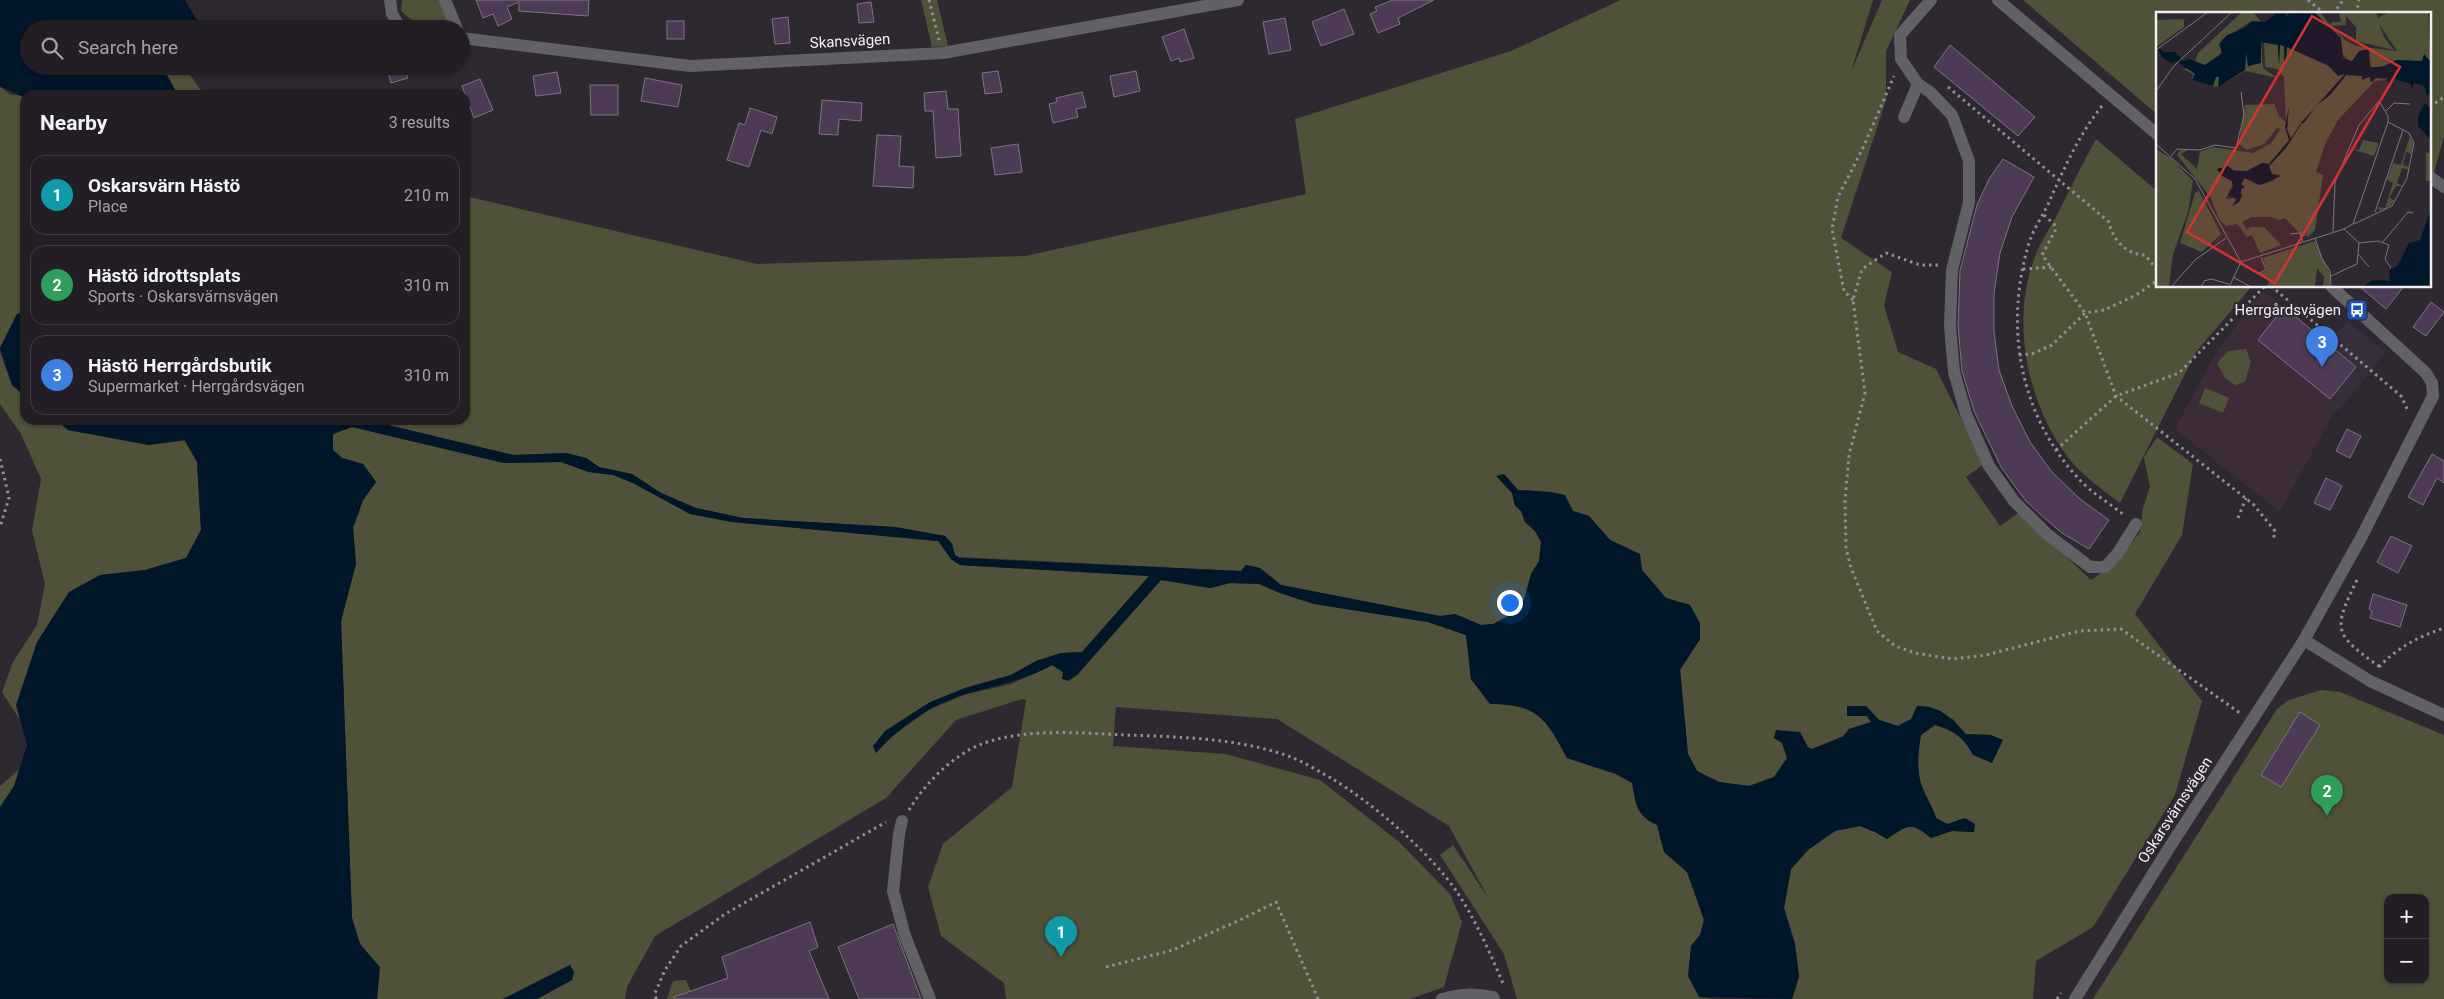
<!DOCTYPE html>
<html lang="en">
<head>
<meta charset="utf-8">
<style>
	body { margin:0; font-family:Roboto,sans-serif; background:#2a272c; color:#f1f3f6 }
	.controls { position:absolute; right:15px; bottom:15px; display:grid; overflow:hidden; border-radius:10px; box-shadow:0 1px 4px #0004 }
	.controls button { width:45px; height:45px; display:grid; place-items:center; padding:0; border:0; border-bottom:1px solid #3f3c41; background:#221e24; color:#f1f3f6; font:25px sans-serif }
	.you { position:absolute; left:1509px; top:602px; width:18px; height:18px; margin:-12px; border:4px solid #fff; border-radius:50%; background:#1a73e8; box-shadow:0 0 0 8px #1a73e833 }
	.badge { display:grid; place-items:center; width:32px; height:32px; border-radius:50%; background:#55cec5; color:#fff; font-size:16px; font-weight:700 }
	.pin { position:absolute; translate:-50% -41px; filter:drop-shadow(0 1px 2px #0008) }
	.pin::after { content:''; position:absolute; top:26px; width:18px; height:15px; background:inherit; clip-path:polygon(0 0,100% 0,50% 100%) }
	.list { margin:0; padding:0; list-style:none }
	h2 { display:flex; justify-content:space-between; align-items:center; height:65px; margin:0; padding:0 20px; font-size:21px }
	h2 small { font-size:16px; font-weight:400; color:#a2a2a6 }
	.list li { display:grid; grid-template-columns:32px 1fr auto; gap:15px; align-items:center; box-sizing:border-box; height:80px; margin:0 10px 10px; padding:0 10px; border:1px solid #3f3c41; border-radius:15px }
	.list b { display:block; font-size:19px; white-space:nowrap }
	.list p { margin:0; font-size:16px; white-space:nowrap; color:#a2a2a6 }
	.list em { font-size:16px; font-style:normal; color:#a2a2a6 }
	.icon { flex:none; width:28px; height:28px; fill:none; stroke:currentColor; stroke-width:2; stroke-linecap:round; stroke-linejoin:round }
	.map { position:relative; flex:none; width:2444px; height:999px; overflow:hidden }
	.search { position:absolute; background:#221e24; box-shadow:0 1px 4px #0004; left:20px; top:20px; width:450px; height:55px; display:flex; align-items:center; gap:12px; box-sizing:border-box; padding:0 18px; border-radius:28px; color:#a2a2a6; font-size:19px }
	.panel { position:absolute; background:#221e24; box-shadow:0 1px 4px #0004; left:20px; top:90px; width:450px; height:335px; border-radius:15px }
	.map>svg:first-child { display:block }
</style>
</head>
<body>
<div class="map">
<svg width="2444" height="999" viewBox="0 0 2444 999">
	<rect width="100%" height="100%" fill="#2e2830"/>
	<path fill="#362d3d" d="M2347,321l39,31 -45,56 -8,5 -3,-14 -40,-32 38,-43 10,8z"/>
	<path fill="#3b2c38" d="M2263,291l54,44 -26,32 39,32 3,15 -53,98 -105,-83 40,-75z"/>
	<g fill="#4f5239" fill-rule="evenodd">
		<path d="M402,0h38l10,22 -1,6c-18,-3 -37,-3 -48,-18z"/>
		<path d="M921,0h16l11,46 -16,1z"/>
		<path d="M1621,0h252l-22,72 31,-72h28l-24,51v49l-45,138 51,34 -8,33 14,47 38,17 48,95 -18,13 34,49 20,-14 71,68 26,-18 23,-30 3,-24 7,-21 -6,-30 13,-20 36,27 -11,71 -47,79 67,87 -27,94 -82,132 -57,34 -3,38h-241l7,-22 -4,-33 -11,-36 7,-39 17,-19 27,-19 25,-5 15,6 12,7c21,-14 24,-18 44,-1l21,-7 22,1 -27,-8 -11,-6c-3,-10 -9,-19 -13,-29 -8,-17 -5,-36 -2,-54l13,-10c19,5 30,12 39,30l18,-20 -25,-1 -14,-16 -41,1 -13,7 -19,-6 -13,-14h-19v10h20l5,6 -23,7 -6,7 -31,13 -30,-6 5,15 -13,19 -25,9 -30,-4 -22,-11 -9,-17 -8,-84 20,-31 -10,-34 -24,-7 -24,-28 -3,-16 -29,-14 -21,-24 -16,-5 -22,-19 -33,-2 -14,-16 -7,2 15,17 3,12 6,6 4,11 10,9 6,11 -2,19 -8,13 -7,26 -14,15 -16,9 -13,1 -26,-11 -15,2 -159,-31 -21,-17 -14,-3 -5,6 -282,-14 -4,-2 -3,-11 -7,-8 -50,-9 -152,-9 -47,-10 -35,-15 -29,-19 -33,-7 -13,-9 -20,-5 -53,2 -146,-35h98v-224l292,68 268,-8 281,-62 -11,-75 216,-68z"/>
		<path d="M2023,0h421v136l-10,37 -4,-3v-156h-272v101z"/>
		<path d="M162,66h22l20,29h-26z"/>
		<path d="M0,87l11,8h14v216l-8,3 -17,34z"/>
		<path d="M2096,139l62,53v94h94l-56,66 -76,151c-21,-16 -44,-32 -58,-54 -37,-56 -51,-132 -26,-195 5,-13 13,-25 20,-37 13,-26 26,-52 40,-78z"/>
		<path d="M2246,349l5,13 -6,20 -10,3 -10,-7 -8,-15 11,-12z"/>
		<path d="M0,352l12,33 13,11v24h31l12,10 81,15 35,-5 13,22 4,68 -15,28 -41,12 -45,5 -100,251v-40l22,-19 7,-33 -27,-42 11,-30 24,-37 8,-41 -13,-54 9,-51 -20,-45 -21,-30z"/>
		<path d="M2205,388l24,10 -6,15 -24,-10z"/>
		<path d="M352,427l152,36 57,-1 28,10 24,3 20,8 57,31 42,8 207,19 12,18 9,6 189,11 -67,76 -21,1 -25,8 -25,14 -46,13 -80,43 -9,22 15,-16 39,-28 37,-15 44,-10 41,-19 11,7 14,3 84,-95 49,8 20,-5 29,1 21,9 34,11 114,18 38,13 5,44 19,25c47,0 56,14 77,54l49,16 16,9c4,21 4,33 25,42l7,27 23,20 12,27 5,21 -4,15 -9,11 8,51 15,2h-197l-13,-45 -64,-99 13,-10 36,54 -40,-73 -172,-107 -161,-12 -3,39 113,8 94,26 78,61 52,53 12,28 -18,65 -34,12h-404l-2,-16 -63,-47 -13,-49 15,-43 69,-57 14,-87 -4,-1 -66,21 -70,78 -231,138 -28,51 -2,12h-88l35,-19 -2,-15 -67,34h-126l2,-32 -19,-23 -8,-26 -11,-297 15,-57 -3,-36 10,-28 13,-18 -13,-18 -21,-6 -9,-8v-16z"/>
		<path d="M2321,690l19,2 104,43v264h-351l184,-290 12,-9zM2388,898h37v82h-37z"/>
		<path d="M686,980l8,19h-27l6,-18z"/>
	</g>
	<g fill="#001629">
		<path d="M0,0h185l13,22 -10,7h-159v37h133l16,29h-153v3l-25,-12z"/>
		<path d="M25,311v85l-13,-11 -12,-37 17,-34z"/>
		<path d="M56,420h311l146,35 53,-2 20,5 13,9 33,7 29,19 35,15 47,10 152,9 50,9 7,8 3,11 4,3 282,13 5,-6 14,3 21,17 159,31 15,-2 26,11 12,-1 17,-9 14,-15 7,-26 8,-13 2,-19 -6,-11 -10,-9 -4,-11 -6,-5 -3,-13 -16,-17 8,-2 14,16 33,2 14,3 8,16 16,5 21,24 30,14 2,16 24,28 24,7 10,18v16l-20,31 8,84 9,17 22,11 30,4 25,-9 13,-19 -5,-15 -8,-5 2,-8 24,2 8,15 4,2 31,-12 6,-8 22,-7 -4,-6h-20v-10h19l13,14 19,6 13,-7 6,-13c23,-1 34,12 49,28l25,1 12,5 -11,23 -19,-8c-9,-18 -20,-25 -38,-30l-14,10c-3,18 -5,37 2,54 4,10 10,18 13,29l11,6 18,-6 10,6 -1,8 -22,-1 -21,7c-20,-17 -23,-13 -44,1l-12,-7 -15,-6 -25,5 -27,19 -17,19 -7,39 11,36 4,33 -7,22 -93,-2 -11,-21 3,-30 9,-11 4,-15 -17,-48 -23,-20 -7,-27c-21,-10 -21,-21 -25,-42l-16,-9 -49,-16c-21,-40 -30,-54 -77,-54l-19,-25 -5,-44 -38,-13 -114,-18 -34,-11 -21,-9 -29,-1 -20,5 -49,-8 -84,95 -9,6 -6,-2 1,-7 -11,-7c-26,15 -54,20 -83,28 -36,10 -69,33 -93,60l-3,-7 12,-15 45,-29 35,-14 46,-13 25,-14 25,-8 21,-1 67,-76 -189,-11 -9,-6 -13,-18 -206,-19 -42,-8 -57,-31 -20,-8 -24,-3 -28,-10 -57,1 -152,-36 -19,7v16l9,8 21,6 13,18 -13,18 -10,28 3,36 -15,57 11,297 8,26 20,23 -3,32h-377v-192l14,-21 13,-41 -11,-40 21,-63 32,-50 31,-17 45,-5 41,-12 15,-28 -4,-68 -12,-22 -36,5 -81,-15z"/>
		<path d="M570,965l4,7 -2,8 -35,19h-34z"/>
	</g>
	<g fill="#4d3a54" stroke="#7c747f">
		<path d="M476,0h113l-1,16 -69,-5v-9l-12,5 5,12 -14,7 -5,-12 -10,4z"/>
		<path d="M1393,0h41l-36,18 2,6 -22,9 -8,-19 7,-3 -2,-4z"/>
		<path d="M871,2l3,20 -15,1 -2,-19z"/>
		<path d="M1344,9l10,25 -33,12 -9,-24z"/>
		<path d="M788,17l2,26 -15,1 -3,-25z"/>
		<path d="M1285,18l6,32 -22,4 -6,-32z"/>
		<rect x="667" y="21" width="17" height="18"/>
		<path d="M1184,29l10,29 -14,4 -1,-4 -8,3 -9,-24z"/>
		<path d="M1950,45l85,72 -17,19 -84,-69z"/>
		<path d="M386,66h18l4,12 -17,5z"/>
		<path d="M998,71l4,21 -17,2 -3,-21z"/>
		<path d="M1136,71l4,20 -26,6 -4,-21z"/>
		<path d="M557,72l4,21 -25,3 -3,-20z"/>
		<path d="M645,78l37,7 -4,22 -37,-6z"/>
		<path d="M480,79l13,31 -19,8 -12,-32z"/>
		<path d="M590,85h28v30h-27z"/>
		<path d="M946,91l2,18h10l3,47 -25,2 -3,-47h-8l-1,-18z"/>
		<path d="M1082,92l4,15 -10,2 2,8 -25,6 -4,-19 8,-2 -1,-4z"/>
		<path d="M822,100l40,3 -1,18 -22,-2 -1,16 -19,-1z"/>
		<path d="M750,108l27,9 -5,17 -11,-4 -12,37 -22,-7 12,-37 6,2z"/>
		<path d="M877,135l24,1 -2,30 15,1 -1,21 -40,-2z"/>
		<path d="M1018,144l4,28 -27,3 -4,-27z"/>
		<path d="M2003,159l31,18 -22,40 -12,36 -6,40v39l5,38 13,36 18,36 22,30 28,27 29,21 -20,29 -27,-16 -21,-18 -16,-15 -24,-33 -27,-56 -12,-40 -4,-45 2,-55 17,-66 12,-26z"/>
		<path d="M2359,286h45l-18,23z"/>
		<path d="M2431,302l13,10 -18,24 -13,-9z"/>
		<path d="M2284,307l72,60 -26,32 -72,-59z"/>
		<path d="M2347,429l14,7 -11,22 -14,-7z"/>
		<path d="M2432,454l12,7v22l-7,-5 -14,27 -15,-8z"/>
		<path d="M2326,478l16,8 -12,24 -16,-7z"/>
		<path d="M2391,536l21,10 -14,27 -21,-11z"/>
		<path d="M2373,594l34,11 -7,22 -30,-9 2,-7 -3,-2z"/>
		<path d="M2300,712l20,13 -39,62 -20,-12z"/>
		<path d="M810,922l8,25 -9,4 20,48h-155v-2l54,-19 -6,-21z"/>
		<path d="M893,924l28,75h-62l-21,-52z"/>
	</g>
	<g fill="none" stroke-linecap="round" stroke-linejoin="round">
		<g stroke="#938e95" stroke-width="3" stroke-dasharray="2.5 4" stroke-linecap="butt">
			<path d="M929,0l10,40"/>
			<path d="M2308,0l17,14"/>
			<path d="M2333,14l10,-14"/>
			<path d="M2356,14l3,-14"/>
			<path d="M1948,87l161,135c4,19 17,32 36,33l13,16"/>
			<path d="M2102,106c-23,28 -38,63 -53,96 -6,14 -16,27 -20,41 -25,82 -10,171 49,235 13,15 32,25 47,38"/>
			<path d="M2430,107l14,-10"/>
			<path d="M2044,215l10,9 2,5 -14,26 43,58 31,83 137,108 22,27 -2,10"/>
			<path d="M1938,265h-18l-34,-12 -24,16 -9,31 12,93 -16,62 -4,46 1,47 5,20 26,63 18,15 20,7 37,6 34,-4 93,-24 42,-2 119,84"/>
			<path d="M2023,269l29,-2"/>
			<path d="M2271,286l130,110 7,15"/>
			<path d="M1853,300l-9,-9 -12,-62 6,-32 25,-49 31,-72"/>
			<path d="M2019,355l13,-1 20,-9 33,-32 19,-3 32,-15 22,-15"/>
			<path d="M2056,450l60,-54 63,-23 86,-87"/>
			<path d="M0,459l9,39 -9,29"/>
			<path d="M2238,518l8,-20"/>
			<path d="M2357,580c-25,51 -23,54 23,87"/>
			<path d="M2379,667c19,-20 39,-30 65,-39"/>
			<path d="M909,810c16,-27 45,-56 75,-67 44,-15 96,-10 142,-8 55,2 113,3 165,22 13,5 27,14 40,21 42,25 101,76 128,117 18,28 32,60 45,91"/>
			<path d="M1106,967l67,-17 69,-31 34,-17 42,97"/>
			<path d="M656,999l-1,-6 10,-23 16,-24 44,-32 161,-92"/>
			<path d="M2057,999l4,-6"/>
		</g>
		<g stroke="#616166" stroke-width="12">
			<path d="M390,0l2,14 9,15"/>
			<path d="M445,0l12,29"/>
			<path d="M1931,0l-31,35 1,24 17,25 12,8 22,23 17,46v41l-17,68 -2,56 4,46 12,42 23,52 25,35 33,33 43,33h15l13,-14 18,-29"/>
			<path d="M1998,0l160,135"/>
			<path d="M461,38l229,28 253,-13 295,-53"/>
			<path d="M1904,117l14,-33"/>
			<path d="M2430,177l14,10"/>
			<path d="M2304,640l66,41 74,34"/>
			<path d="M902,821l-3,13 -6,57 12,45 25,63"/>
			<path d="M1442,999c18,-5 32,-6 51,-2l1,2"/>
			<path d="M2075,999l94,-151 135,-208 58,-104 71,-140 -1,-13 -6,-10 -95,-87"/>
		</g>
	</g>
	<defs>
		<g id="bus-square" transform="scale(1.125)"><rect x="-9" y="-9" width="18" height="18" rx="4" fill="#1a4fb4" stroke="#2e2830"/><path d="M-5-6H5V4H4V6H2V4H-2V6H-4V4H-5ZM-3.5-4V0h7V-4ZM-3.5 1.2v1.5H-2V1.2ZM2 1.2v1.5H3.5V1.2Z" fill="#fff"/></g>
	</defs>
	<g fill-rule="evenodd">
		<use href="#bus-square" x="2357" y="310"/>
	</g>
	<g text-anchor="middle" stroke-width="4" stroke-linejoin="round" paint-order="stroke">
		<g font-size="15" fill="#f1edf3" stroke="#2e2830">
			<text transform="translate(850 41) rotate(-3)" y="5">Skansvägen</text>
			<text transform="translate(2175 810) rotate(-57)" y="5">Oskarsvärnsvägen</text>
		</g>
		<g font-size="15" fill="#f1edf3" stroke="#2e2830" text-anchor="end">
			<text x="2341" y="315">Herrgårdsvägen</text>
		</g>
	</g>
	<g transform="translate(2156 12)">
		<rect width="275" height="275" fill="#2e2830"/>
		<path d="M86,0h11l8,10h-11l-28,18v11l-6,9 -11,5 -10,-3 3,-9zM148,0h16l10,13 2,-3h9l-2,-10h37l2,6 11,-6h39l3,50 -8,-2 -10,5 -1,-4 -15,-1 -7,5 -19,3 -1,-7h-21zM190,4l10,11v14l38,9 -10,-13 -5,-13 18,27 -41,-5 -10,-5 -16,-15 16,-1zM28,7v8l-28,20v-27zM105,30l2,26 15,10 -33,-7 -27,16 -26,-7 1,-6 -10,-5 42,-4zM108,30l14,2 1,20 1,-19 4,1 1,22 2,-21 58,27 -12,14 -2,6 16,-20 23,3v5l6,-4 12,2 -13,1 -37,39 -13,24 -9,28 7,3 -8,55 -7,7 -4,-5 2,4 -3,1 -18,-19 -6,2 -7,-3h-20l-10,5 7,11 -2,-4 4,-2h13l17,18 -21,8 -8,-18 -5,2 -10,-13 -11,2 -7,-7 -8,-21 -34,-43 3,-5h8l-7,4 16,15 3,-17 13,-5 40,6 18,-10 9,-13 -2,-3 -14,17 -17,6 -8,-6 6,-39 29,-1 5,12 7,6 -2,-45 -7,-8 -12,-2zM133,107l-2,10 3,10 11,-15 -16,25 -16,17 3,8 6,1 -5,6 -15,4 -13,-7 -4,3 2,8h-2v7l-5,7 -1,-5 -9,1 7,-16 -15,-14 29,2 15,-8 7,1 21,-24 -4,-13zM254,124l3,7 -2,11 -5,-2 -3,13 6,2 -1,3 -6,-2 -5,15 6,3h-7l-7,12 5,2 -3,5 -6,4 -6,1 -1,-3 7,1 8,-25 -6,-3 6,-17 8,2zM207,128l16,3 -5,13 -26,-8 11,2zM0,137l16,10 21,22 -5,31 -15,42 -4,33h-13zM270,140l5,2v27h-5zM43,179l22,43 -19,18 -22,-9 15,-50zM159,229l15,33v13h-7l1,-10 -7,-9 -2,19h-48l2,-5 -8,-9 6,-2 -4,-13z" fill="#4f5239" fill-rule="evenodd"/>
		<path d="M122,0h6l3,5 2,-5h25l27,26 2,20 9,3 7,-10 10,-2 1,18h12l14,-7 26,1 2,-7 7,8v30l-4,4 -3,-10 -10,-3 -3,6v-5l-15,-5 -8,4 -1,-5h-11l-4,4 -3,-5 -7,3v-4l-16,-1 -16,20 -14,11 -12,17h-2l-16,25 -17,18 3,8 9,2 -21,9 -15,-7 -4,6 4,3 -4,2v6l2,-1 -4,8 -7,4 5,-7 -8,-3 -3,3 7,-12 -1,-6 -10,-5 -5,-7 11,-3 6,5h13l15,-8 7,1 20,-24 -4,-13 4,-21 -2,23 4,10 10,-16 44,-49 -7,2 -10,-11 -41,-18 -2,21 -1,-22 -4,-1 -1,19 -1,-19 -17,-3v21l-13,3 -2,-13 -1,17 -27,17 1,-10h-3l-3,9 -21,-6 3,-6 -19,-13 -5,2 -8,-5 -7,-11 8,5h11l8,9 6,-2 16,6 17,-12 -3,-9 8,-9 18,-7 7,-7 13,1zM269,91l6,6 -1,36v-6l-12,-13v-10zM275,197v78h-69l11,-7 17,1 -1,-10 9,-6 11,-22 11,-3z" fill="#001629"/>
		<path fill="none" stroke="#7c777e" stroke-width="1" d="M0,38l52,-38M0,79l18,-25 58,-54M230,99l8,-8 16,1M0,132l39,35 46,83M15,144l6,-7 23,1 15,-5 21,3 8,-33 -3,-23M219,200l28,-82M198,212l38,-18 15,-28 7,-35 -5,-10 -21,-11M134,222l10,-1 3,9M159,226l7,21 8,12 1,16M203,231l19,-2 11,4 -4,14 6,9M226,231l26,-31 5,1M202,242l11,13M85,250l103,-33 9,-5 35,-102v-6l-9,-15 -20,24 -24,57 -2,50M101,262l9,-4 -5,-13M175,264l26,-12 2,-21 -15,-14M77,265l18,10M15,275l24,-27 31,-22M45,275l3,-6 7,-2 18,5M73,275l12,-25"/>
		<path fill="#d73232" fill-opacity="0.15" stroke="#d73232" stroke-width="2.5" d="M156,4l88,51 -125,216 -88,-51z"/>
		<rect width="275" height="275" fill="none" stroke="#f1edf3" stroke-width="2.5"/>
	</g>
</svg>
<div class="controls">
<button>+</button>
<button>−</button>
</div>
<div class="you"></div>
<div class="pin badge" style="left:1061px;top:957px;background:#0f9aa8">1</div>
<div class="pin badge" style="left:2327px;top:816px;background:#2e9e5b">2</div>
<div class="pin badge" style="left:2322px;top:367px;background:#3f7fe0">3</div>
<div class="search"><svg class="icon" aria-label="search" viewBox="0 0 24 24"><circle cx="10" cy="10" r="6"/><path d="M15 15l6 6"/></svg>Search here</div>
<section class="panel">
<h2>Nearby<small>3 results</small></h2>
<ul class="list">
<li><span class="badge" style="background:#0f9aa8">1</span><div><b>Oskarsvärn Hästö</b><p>Place</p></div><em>210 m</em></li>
<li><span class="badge" style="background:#2e9e5b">2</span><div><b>Hästö idrottsplats</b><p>Sports · Oskarsvärnsvägen</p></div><em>310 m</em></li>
<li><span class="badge" style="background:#3f7fe0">3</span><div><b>Hästö Herrgårdsbutik</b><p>Supermarket · Herrgårdsvägen</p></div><em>310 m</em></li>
</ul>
</section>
</div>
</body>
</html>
